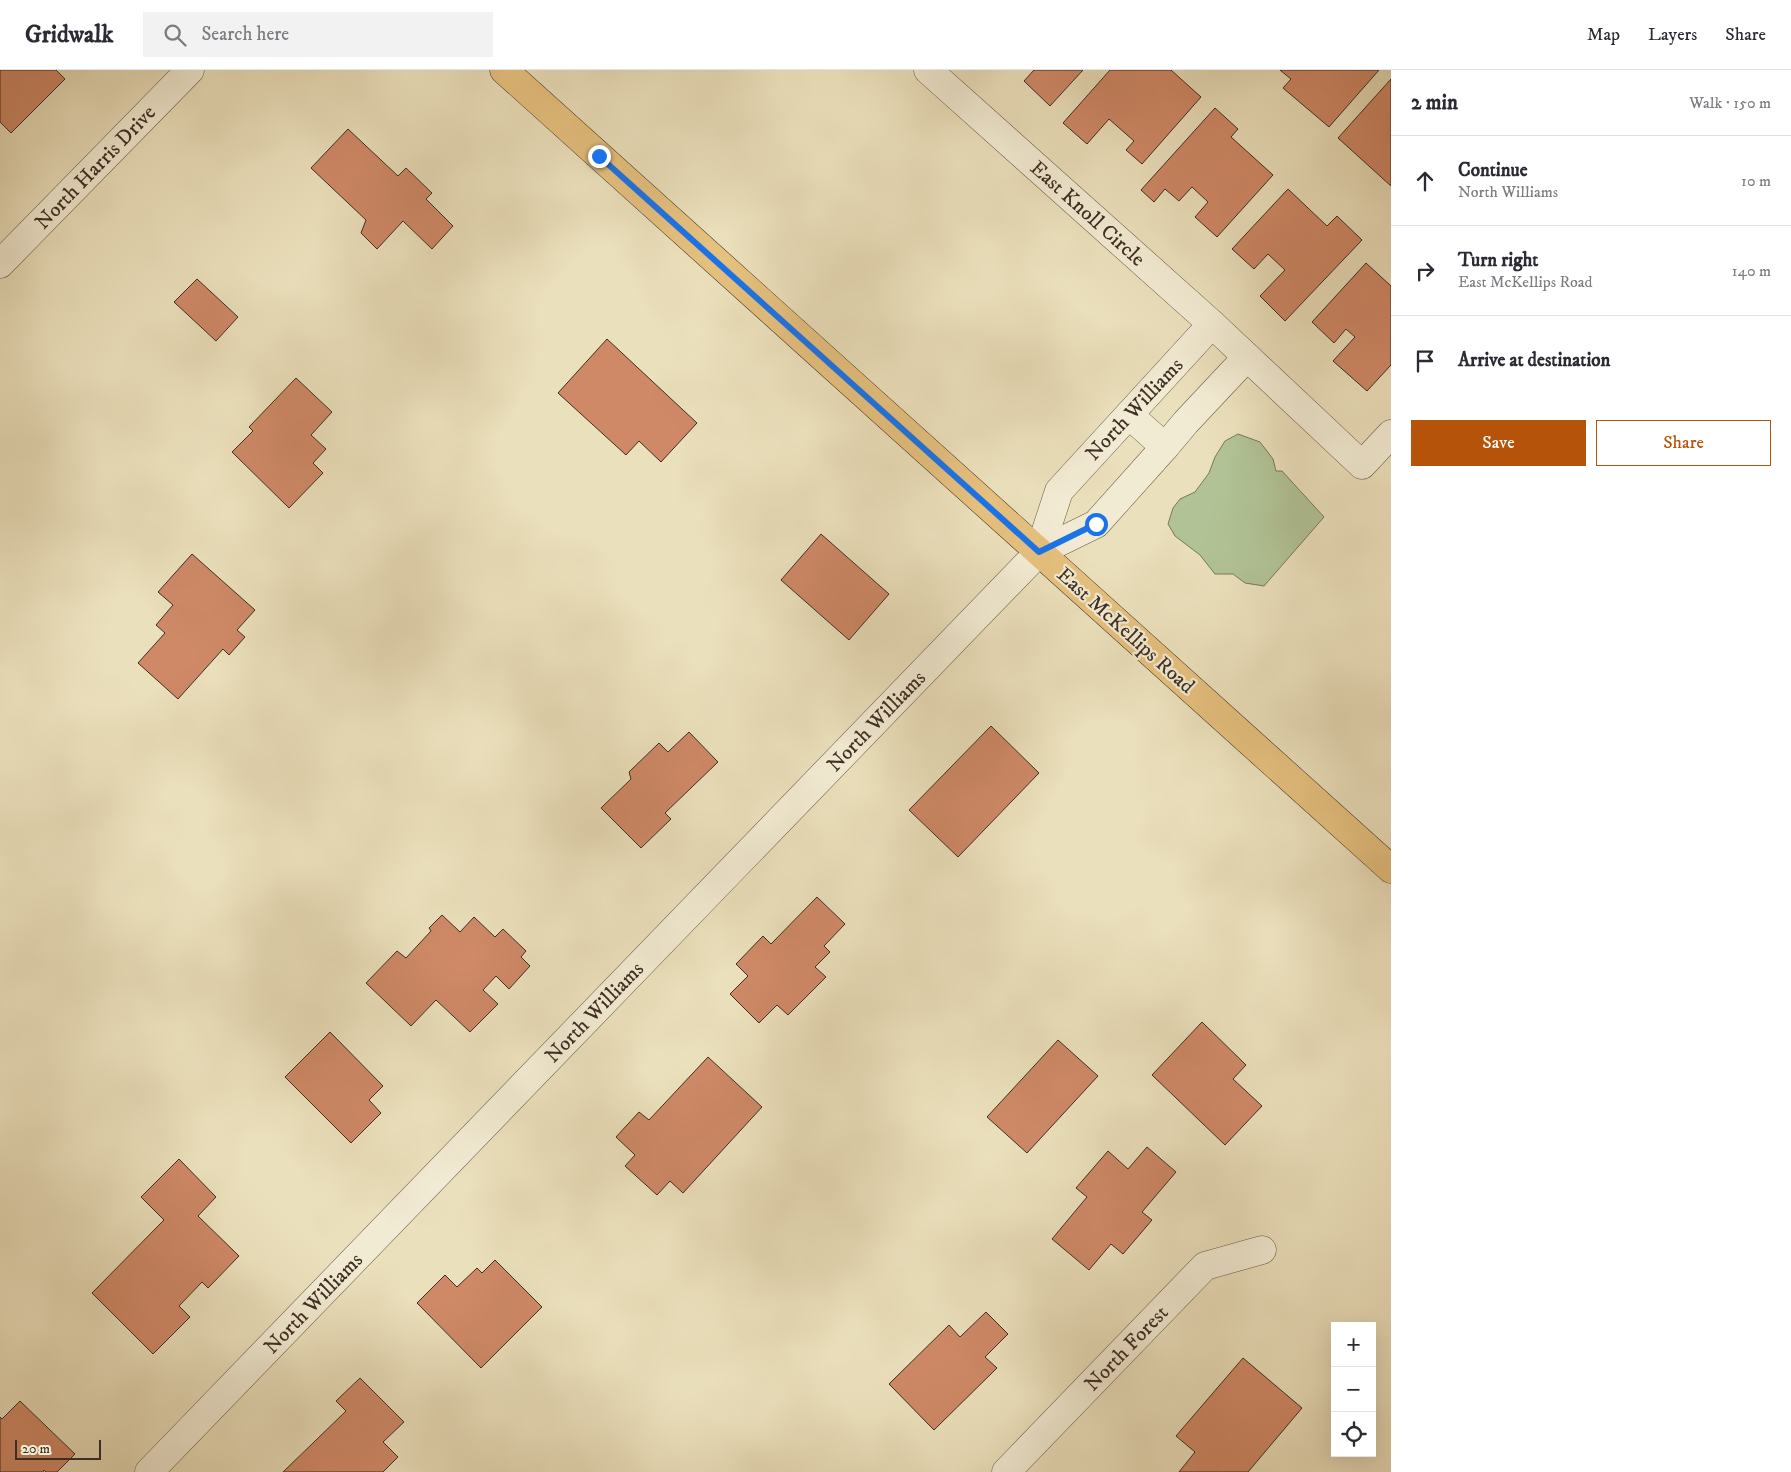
<!DOCTYPE html>
<html lang="en">
<head>
<meta charset="utf-8">
<style>
	body { margin:0; font-family:"IM FELL DW Pica",serif; background:#f2f2f3; color:#2b2b33 }
	.controls { position:absolute; right:15px; bottom:15px; display:grid; overflow:hidden; border-radius:0px; box-shadow:0 5px 20px #0002 }
	.controls button { width:45px; height:45px; display:grid; place-items:center; padding:0; border:0; border-bottom:1px solid #e1e1e2; background:#fff; color:#2b2b33; font:25px sans-serif }
	.scale { position:absolute; left:15px; bottom:12px; width:86px; box-sizing:border-box; padding-left:5px; border:2px solid #3e2e23; border-top:0; font-size:14px; line-height:18px; white-space:nowrap; color:#3e2e23; -webkit-text-stroke:4px #f2ebd3; paint-order:stroke }
	.stop { position:absolute; width:15px; height:15px; margin:-11px; border:4px solid #1a73e8; border-radius:50%; background:#fff }
	.stop.end { background:#1a73e8; border-color:#fff; box-shadow:0 1px 5px #0008 }
	.list { margin:0; padding:0; list-style:none }
	h2 { display:flex; justify-content:space-between; align-items:center; height:65px; margin:0; padding:0 20px; font-size:21px }
	h2 small { font-size:16px; font-weight:400; color:#7c7c81 }
	.list li { display:grid; grid-template-columns:32px 1fr auto; gap:15px; align-items:center; box-sizing:border-box; height:90px; padding:0 20px; border-top:1px solid #e1e1e2 }
	.list b { display:block; font-size:19px; white-space:nowrap }
	.list p { margin:0; font-size:16px; white-space:nowrap; color:#7c7c81 }
	.list em { font-size:16px; font-style:normal; color:#7c7c81 }
	.actions { display:flex; gap:10px; padding:15px 20px }
	.actions a { flex:1; padding:11px 0; border:1px solid #b45309; border-radius:0px; text-align:center; font-size:18px; color:#b45309 }
	.actions .main { background:#b45309; color:#fff }
	.icon { flex:none; width:28px; height:28px; fill:none; stroke:currentColor; stroke-width:2; stroke-linecap:round; stroke-linejoin:round }
	.map { position:relative; flex:none; width:1391px; height:1402px; overflow:hidden }
	header { display:flex; align-items:center; gap:30px; box-sizing:border-box; height:70px; padding:0 25px; background:#fff; border-bottom:1px solid #e1e1e2 }
	header strong { font-size:24px }
	nav { display:flex; gap:28px; margin-inline-start:auto; font-size:18px }
	.search { width:350px; height:45px; background:#f2f2f3; display:flex; align-items:center; gap:12px; box-sizing:border-box; padding:0 18px; border-radius:0px; color:#7c7c81; font-size:19px }
	main { display:flex }
	aside { flex:1; background:#fff }
	.map>svg:first-child { display:block }
</style>
</head>
<body>
<header>
<strong>Gridwalk</strong>
<div class="search"><svg class="icon" aria-label="search" viewBox="0 0 24 24"><circle cx="10" cy="10" r="6"/><path d="M15 15l6 6"/></svg>Search here</div>
<nav><a>Map</a><a>Layers</a><a>Share</a></nav>
</header>
<main>
<div class="map">
<svg width="1391" height="1402" viewBox="0 0 1391 1402">
	<rect width="100%" height="100%" fill="#ebe0bc"/>
	<filter id="stains"><feTurbulence type="fractalNoise" baseFrequency=".004" numOctaves="4"/><feColorMatrix values="0 0 0 0 .2 0 0 0 0 .09 0 0 0 0 .02 0 0 0 .5 -.17"/></filter>
	<radialGradient id="worn" r=".72"><stop offset=".6" stop-color="#630" stop-opacity="0"/><stop offset="1" stop-color="#630" stop-opacity=".3"/></radialGradient>
	<path fill="#b1c396" stroke="#78785c" d="M1238,364l22,8 13,17 3,12h6l42,46 -60,69 -19,-3 -12,-9h-18l-15,-19 -25,-19 -7,-12 5,-16 7,-9 15,-7 14,-19 6,-16 10,-16z"/>
	<g fill="#cf8967" stroke="#3e2e23">
		<path d="M0,0h56l9,9 -54,54 -11,-11z"/>
		<path d="M1034,0h49l-33,36 -26,-25z"/>
		<path d="M1110,0h61l30,27 -59,67 -16,-14 8,-9 -25,-22 -22,25 -24,-21z"/>
		<path d="M1280,0h99l-50,57 -46,-39 8,-9z"/>
		<path d="M1391,9v107l-53,-48z"/>
		<path d="M1215,38l23,21 -7,8 42,38 -56,62 -22,-20 13,-15 -16,-15 -13,14 -14,-12 -11,13 -13,-12z"/>
		<path d="M348,59l50,47 8,-8 26,25 -6,6 27,27 -21,23 -29,-28 -26,28 -16,-16 5,-13 -55,-52z"/>
		<path d="M1288,119l39,37 10,-10 25,24 -77,81 -25,-25 25,-26 -17,-16 -14,15 -22,-20z"/>
		<path d="M1366,193l25,23v79l-24,26 -34,-30 22,-24 -9,-8 -12,14 -22,-21z"/>
		<path d="M197,209l41,38 -22,24 -42,-39z"/>
		<path d="M607,269l90,84 -36,39 -22,-21 -13,14 -68,-62z"/>
		<path d="M296,308l36,34 -21,23 15,14 -13,14 10,10 -34,35 -57,-56 21,-21 -4,-4z"/>
		<path d="M821,464l68,60 -40,46 -68,-60z"/>
		<path d="M192,484l63,56 -18,20 8,7 -16,18 -6,-6 -45,50 -40,-36 27,-30 -9,-8 17,-20 -15,-13z"/>
		<path d="M991,656l48,47 -81,84 -49,-47z"/>
		<path d="M689,662l29,30 -53,51 6,6 -30,29 -40,-40 30,-29 -2,-7 30,-29 9,9z"/>
		<path d="M817,827l28,27 -21,22 6,6 -15,15 11,10 -38,38 -11,-10 -18,18 -29,-29 18,-18 -12,-12 27,-28 8,8z"/>
		<path d="M442,845l18,17 14,-15 21,20 8,-8 23,22 -5,6 9,9 -21,23 -13,-13 -13,14 15,14 -28,28 -34,-32 -25,26 -45,-43 31,-32 9,7 25,-27 -2,-3z"/>
		<path d="M1202,952l44,43 -13,14 29,27 -37,39 -73,-70z"/>
		<path d="M330,962l53,54 -14,14 12,13 -30,30 -66,-66z"/>
		<path d="M1058,970l40,36 -71,77 -40,-36z"/>
		<path d="M708,987l54,50 -79,86 -13,-12 -13,14 -32,-29 10,-11 -19,-18 23,-25 10,8z"/>
		<path d="M1147,1077l29,25 -34,40 10,8 -29,34 -12,-10 -22,26 -37,-31 35,-42 -11,-9 32,-37 20,18z"/>
		<path d="M179,1089l37,38 -18,19 41,40 -31,32 -6,-6 -23,24 11,11 -37,37 -61,-61 72,-73 -23,-23z"/>
		<path d="M495,1190l47,47 -61,61 -64,-65 28,-28 12,12 20,-19 5,5z"/>
		<path d="M986,1242l22,22 -23,23 12,11 -63,62 -45,-46 60,-59 11,12z"/>
		<path d="M1243,1288l59,50 -54,64h-69l16,-20 -19,-16z"/>
		<path d="M360,1308l44,44 -21,20 15,15 -15,15h-100l63,-61 -10,-10z"/>
		<path d="M20,1331l55,53 -18,18h-11l-2,-2 -1,2h-43v-55l2,2z"/>
	</g>
	<g fill="none" stroke-linecap="round" stroke-linejoin="round">
		<g stroke="#695a49" stroke-width="29">
			<g id="minor">
				<path d="M928,0l284,254 150,141 29,-31"/>
				<path d="M0,194l190,-194"/>
				<path d="M1129,345l36,32"/>
				<path d="M1039,482l20,-61 153,-167"/>
				<path d="M149,1402l890,-920 57,-28 69,-77 21,-25 61,-65"/>
				<path d="M1006,1402l199,-206 57,-16"/>
			</g>
		</g>
		<g stroke="#3e2e23" stroke-width="29">
			<path id="major" d="M504,0l887,799"/>
		</g>
		<use href="#minor" stroke="#f2ebd3" stroke-width="28"/>
		<use href="#major" stroke="#e6c07e" stroke-width="28"/>
	</g>
	<g fill="none" stroke-linecap="round" stroke-linejoin="round">
		<path stroke="#1a73e8" stroke-width="6" d="M599,86l440,396 57,-28"/>
	</g>
	<g text-anchor="middle" stroke-width="4.5" stroke-linejoin="round" paint-order="stroke">
		<g font-size="21" fill="#3e2e23" stroke="#f2ebd3">
			<text transform="translate(95 97) rotate(-46)" y="7">North Harris Drive</text>
			<text transform="translate(1088 143) rotate(42)" y="7">East Knoll Circle</text>
			<text transform="translate(1134 339) rotate(-47)" y="7">North Williams</text>
			<text transform="translate(1126 560) rotate(42)" y="7">East McKellips Road</text>
			<text transform="translate(876 651) rotate(-46)" y="7">North Williams</text>
			<text transform="translate(594 942) rotate(-46)" y="7">North Williams</text>
			<text transform="translate(313 1233) rotate(-46)" y="7">North Williams</text>
			<text transform="translate(1126 1278) rotate(-46)" y="7">North Forest</text>
		</g>
	</g>
	<rect width="100%" height="100%" filter="url(#stains)"/>
	<rect width="100%" height="100%" fill="url(#worn)"/>
</svg>
<div class="controls">
<button>+</button>
<button>−</button>
<button><svg class="icon" aria-label="locate" viewBox="0 0 24 24"><circle cx="12" cy="12" r="6"/><path d="M12 2v4M12 18v4M2 12h4M18 12h4"/></svg></button>
</div>
<div class="scale">20 m</div>
<div class="stop" style="left:1096px;top:454px"></div>
<div class="stop end" style="left:599px;top:86px"></div>
</div>
<aside>
<h2>2 min<small>Walk · 150 m</small></h2>
<ul class="list">
<li><svg class="icon" aria-label="ahead" viewBox="0 0 24 24"><path d="M12 20V5M6 11l6-6 6 6"/></svg><div><b>Continue</b><p>North Williams</p></div><em>10 m</em></li>
<li><svg class="icon" aria-label="right" viewBox="0 0 24 24"><path d="M7 20v-9h11M14 6l5 5-5 5"/></svg><div><b>Turn right</b><p>East McKellips Road</p></div><em>140 m</em></li>
<li><svg class="icon" aria-label="arrive" viewBox="0 0 24 24"><path d="M6 21V4h12l-3 4 3 4H6"/></svg><div><b>Arrive at destination</b></div></li>
</ul>
<div class="actions"><a class="main">Save</a><a>Share</a></div>
</aside>
</main>
</body>
</html>
